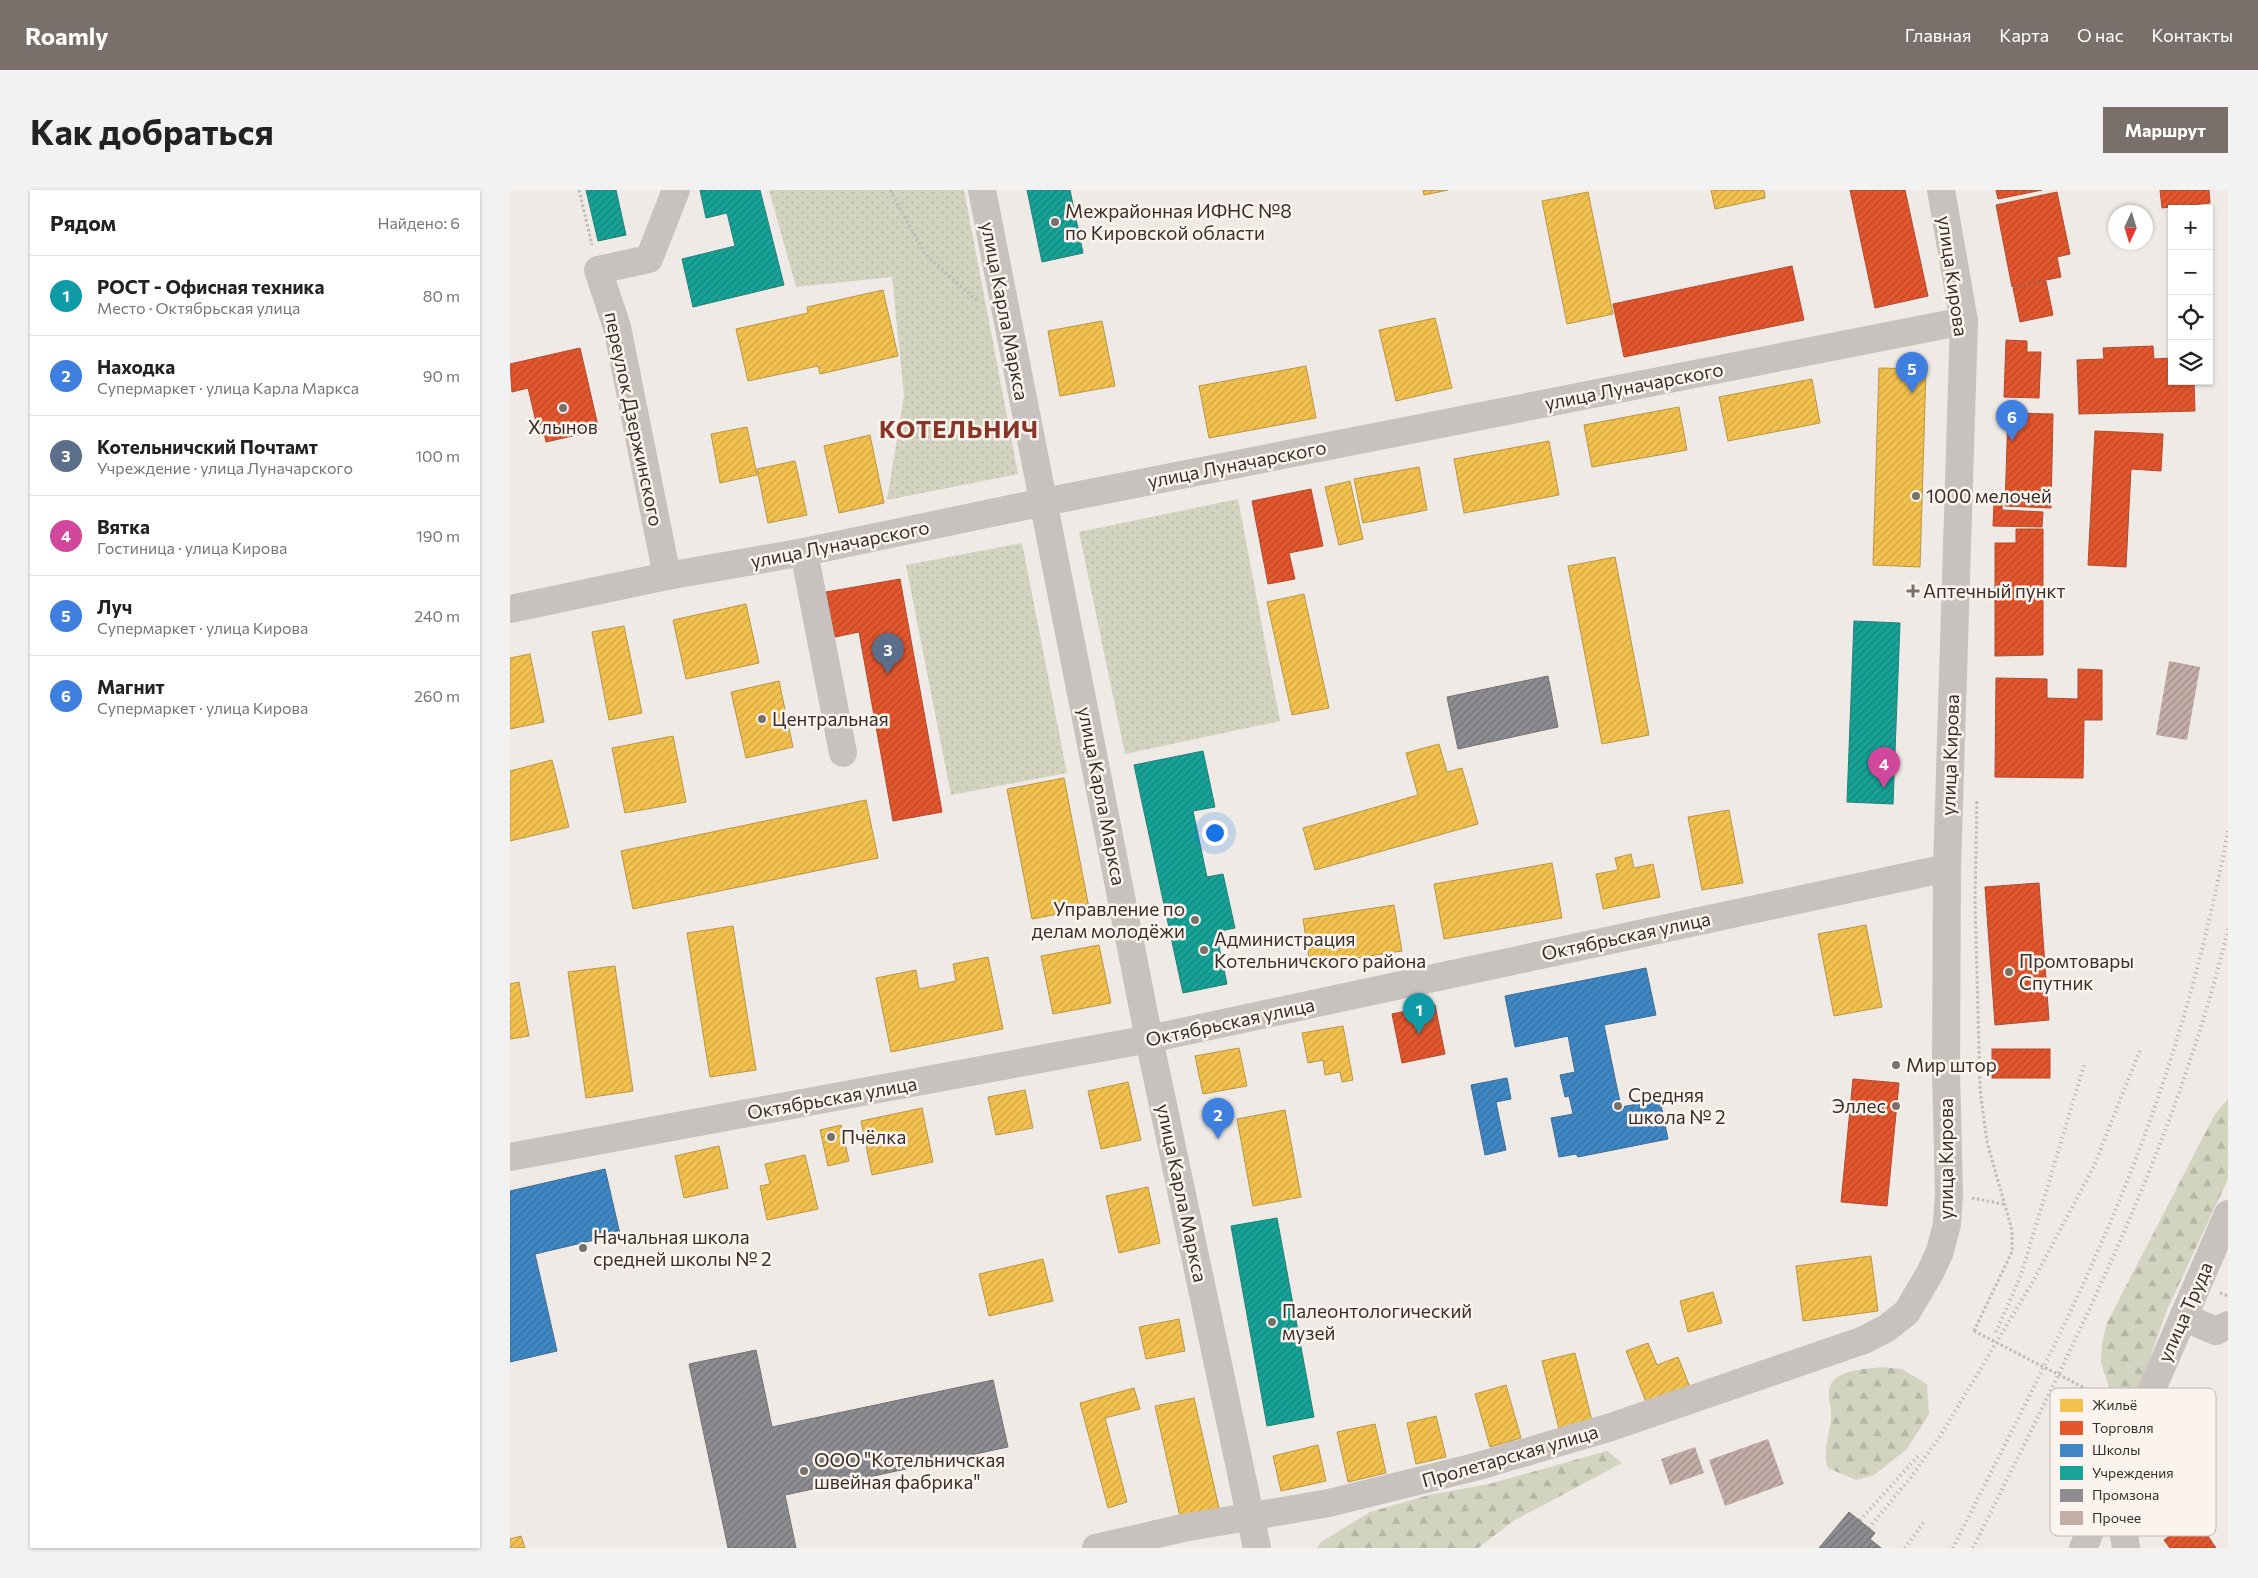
<!DOCTYPE html>
<html lang="ru">
<head>
<meta charset="utf-8">
<style>
	body { margin:0; font-family:Commissioner,sans-serif; background:#f2f2f2; color:#222 }
	.controls { position:absolute; right:15px; top:15px; display:grid; overflow:hidden; border-radius:0px; box-shadow:0 1px 4px #0004 }
	.controls button { width:45px; height:45px; display:grid; place-items:center; padding:0; border:0; border-bottom:1px solid #e0e0e0; background:#fff; color:#222; font:25px sans-serif }
	.compass { position:absolute; left:1598px; top:15px; width:45px; height:45px; border-radius:50%; background:#fff; box-shadow:0 1px 4px #0004; rotate:184deg }
	.you { position:absolute; left:704px; top:642px; width:18px; height:18px; margin:-12px; border:4px solid #fff; border-radius:50%; background:#1a73e8; box-shadow:0 0 0 8px #1a73e833 }
	.badge { display:grid; place-items:center; width:32px; height:32px; border-radius:50%; background:#79706c; color:#fff; font-size:16px; font-weight:700 }
	.pin { position:absolute; translate:-50% -41px; filter:drop-shadow(0 1px 2px #0008) }
	.pin::after { content:''; position:absolute; top:26px; width:18px; height:15px; background:inherit; clip-path:polygon(0 0,100% 0,50% 100%) }
	.list { margin:0; padding:0; list-style:none }
	h2 { display:flex; justify-content:space-between; align-items:center; height:65px; margin:0; padding:0 20px; font-size:21px }
	h2 small { font-size:16px; font-weight:400; color:#767676 }
	.list li { display:grid; grid-template-columns:32px 1fr auto; gap:15px; align-items:center; box-sizing:border-box; height:80px; padding:0 20px; border-top:1px solid #e0e0e0 }
	.list b { display:block; font-size:19px; white-space:nowrap }
	.list p { margin:0; font-size:16px; white-space:nowrap; color:#767676 }
	.list em { font-size:16px; font-style:normal; color:#767676 }
	.icon { flex:none; width:28px; height:28px; fill:none; stroke:currentColor; stroke-width:2; stroke-linecap:round; stroke-linejoin:round }
	.map { position:relative; flex:none; width:1718px; height:1358px; overflow:hidden; border-radius:0px }
	header { display:flex; align-items:center; gap:30px; box-sizing:border-box; height:70px; padding:0 25px; background:#79706c; color:#fff }
	header strong { font-size:24px }
	nav { display:flex; gap:28px; margin-inline-start:auto; font-size:18px }
	.intro { display:flex; align-items:center; justify-content:space-between; box-sizing:border-box; height:120px; padding:0 30px }
	h1 { margin:0; font-size:35px }
	.button { padding:12px 22px; border-radius:0px; background:#79706c; color:#fff; font-size:18px; font-weight:700 }
	main { display:flex; gap:30px; padding:0 30px }
	aside { flex:1; background:#fff; border-radius:0px; box-shadow:0 1px 4px #0004 }
	.map>svg:first-child { display:block }
</style>
</head>
<body>
<header>
<strong>Roamly</strong>
<nav><a>Главная</a><a>Карта</a><a>О нас</a><a>Контакты</a></nav>
</header>
<div class="intro"><h1>Как добраться</h1><a class="button">Маршрут</a></div>
<main>
<aside>
<h2>Рядом<small>Найдено: 6</small></h2>
<ul class="list">
<li><span class="badge" style="background:#0f9aa8">1</span><div><b>РОСТ - Офисная техника</b><p>Место · Октябрьская улица</p></div><em>80 m</em></li>
<li><span class="badge" style="background:#3f7fe0">2</span><div><b>Находка</b><p>Супермаркет · улица Карла Маркса</p></div><em>90 m</em></li>
<li><span class="badge" style="background:#5c6f8a">3</span><div><b>Котельничский Почтамт</b><p>Учреждение · улица Луначарского</p></div><em>100 m</em></li>
<li><span class="badge" style="background:#d1479c">4</span><div><b>Вятка</b><p>Гостиница · улица Кирова</p></div><em>190 m</em></li>
<li><span class="badge" style="background:#3f7fe0">5</span><div><b>Луч</b><p>Супермаркет · улица Кирова</p></div><em>240 m</em></li>
<li><span class="badge" style="background:#3f7fe0">6</span><div><b>Магнит</b><p>Супермаркет · улица Кирова</p></div><em>260 m</em></li>
</ul>
</aside>
<div class="map">
<svg width="1718" height="1358" viewBox="0 0 1718 1358">
	<defs>
		<pattern id="forest-firs" width="22" height="20" patternUnits="userSpaceOnUse" patternTransform="scale(1.25)"><rect width="22" height="20" fill="#d2d4c0"/><path d="M5 1l3.5 6h-7zM16 11l3.5 6h-7z" fill="#b5b6a5"/></pattern>
		<pattern id="park-dots" width="8" height="8" patternUnits="userSpaceOnUse" patternTransform="scale(1.25)"><rect width="8" height="8" fill="#d2d4c0"/><path d="M2 2h.1M6 6h.1" fill="none" stroke="#b5b6a5" stroke-width="1.8" stroke-linecap="round"/></pattern>
		<pattern id="homes-hatch" width="6" height="6" patternUnits="userSpaceOnUse" patternTransform="scale(1.25)"><rect width="6" height="6" fill="#f2c14e"/><path d="M-1 1l2-2M0 6l6-6M5 7l2-2" fill="none" stroke="#d0a644"/></pattern>
		<pattern id="shops-hatch" width="6" height="6" patternUnits="userSpaceOnUse" patternTransform="scale(1.25)"><rect width="6" height="6" fill="#e4572e"/><path d="M-1 1l2-2M0 6l6-6M5 7l2-2" fill="none" stroke="#ba4827"/></pattern>
		<pattern id="schools-hatch" width="6" height="6" patternUnits="userSpaceOnUse" patternTransform="scale(1.25)"><rect width="6" height="6" fill="#3f88c5"/><path d="M-1 1l2-2M0 6l6-6M5 7l2-2" fill="none" stroke="#3670a0"/></pattern>
		<pattern id="public-hatch" width="6" height="6" patternUnits="userSpaceOnUse" patternTransform="scale(1.25)"><rect width="6" height="6" fill="#17a398"/><path d="M-1 1l2-2M0 6l6-6M5 7l2-2" fill="none" stroke="#16857c"/></pattern>
		<pattern id="industry-hatch" width="6" height="6" patternUnits="userSpaceOnUse" patternTransform="scale(1.25)"><rect width="6" height="6" fill="#8d8d92"/><path d="M-1 1l2-2M0 6l6-6M5 7l2-2" fill="none" stroke="#747477"/></pattern>
		<pattern id="building-hatch" width="6" height="6" patternUnits="userSpaceOnUse" patternTransform="scale(1.25)"><rect width="6" height="6" fill="#c2ada7"/><path d="M-1 1l2-2M0 6l6-6M5 7l2-2" fill="none" stroke="#9f8d88"/></pattern>
	</defs>
	<rect width="100%" height="100%" fill="#efeae5"/>
	<g fill="url(#forest-firs)">
		<path d="M1718,909v80l-61,131 -46,130h-10l-6,-8 5,-41 -9,-29 1,-19 5,-20 108,-209z"/>
		<path d="M1372,1177l20,2 25,15 2,30 -22,35 -33,26 -18,5 -28,-12c-6,-17 2,-33 3,-50 1,-12 -7,-29 3,-38 11,-11 34,-11 48,-13z"/>
		<path d="M1097,1261l15,12 -107,57 -37,28h-161l4,-6 49,-30 59,-17 60,-11z"/>
	</g>
	<g fill="url(#park-dots)">
		<path d="M259,0h195l54,284 -131,26 17,-105 -12,-118 -96,10z"/>
		<path d="M728,309l42,222 -155,33 -46,-222z"/>
		<path d="M512,353l45,230 -116,22 -45,-230z"/>
	</g>
	<g fill="url(#homes-hatch)" stroke="#bb9544">
		<path d="M913,0h25l-24,5z"/>
		<path d="M1201,0h53l1,8 -50,11z"/>
		<path d="M1078,2l25,122 -46,10 -25,-123z"/>
		<path d="M373,100l15,66 -78,18 -2,-8 -70,15 -12,-52 72,-16 -1,-6z"/>
		<path d="M925,128l17,70 -56,13 -17,-71z"/>
		<path d="M592,131l13,65 -55,10 -12,-65z"/>
		<path d="M796,176l10,52 -107,20 -10,-52z"/>
		<path d="M1369,178l47,1 -6,198 -47,-2z"/>
		<path d="M1302,189l8,44 -92,18 -9,-44z"/>
		<path d="M1169,217l8,43 -95,17 -8,-42z"/>
		<path d="M237,237l10,48 -37,8 -9,-49z"/>
		<path d="M360,245l14,68 -45,10 -15,-67z"/>
		<path d="M1039,251l10,54 -95,18 -10,-54z"/>
		<path d="M285,271l12,54 -39,8 -11,-54z"/>
		<path d="M909,277l8,43 -64,13 -9,-44z"/>
		<path d="M840,291l13,58 -24,6 -14,-58z"/>
		<path d="M1105,367l34,178 -47,9 -34,-178z"/>
		<path d="M794,404l25,114 -37,7 -25,-113z"/>
		<path d="M236,414l13,59 -73,16 -13,-59z"/>
		<path d="M114,436l18,87 -33,7 -17,-88z"/>
		<path d="M20,464l14,68 -34,7v-71z"/>
		<path d="M269,491l14,66 -47,11 -15,-66z"/>
		<path d="M163,546l13,66 -61,11 -13,-65z"/>
		<path d="M929,554l8,28 15,-4 16,56 -163,46 -12,-42 115,-33 -12,-42z"/>
		<path d="M42,570l17,67 -59,14v-70z"/>
		<path d="M554,588l25,130 -57,11 -25,-130z"/>
		<path d="M356,610l12,58 -245,51 -12,-58z"/>
		<path d="M1219,620l14,73 -41,7 -14,-73z"/>
		<path d="M1121,664l3,14 19,-4 7,33 -57,12 -7,-35 22,-4 -3,-12z"/>
		<path d="M1042,673l10,55 -118,21 -10,-55z"/>
		<path d="M884,715l8,46 -92,14 -7,-46z"/>
		<path d="M1356,735l16,82 -48,9 -16,-82z"/>
		<path d="M223,736l23,144 -46,7 -23,-144z"/>
		<path d="M589,755l12,58 -58,11 -12,-58z"/>
		<path d="M478,767l15,72 -112,23 -15,-74 40,-8 3,19 37,-8 -3,-17z"/>
		<path d="M105,776l18,125 -47,7 -18,-126z"/>
		<path d="M9,792l10,54 -19,3v-55z"/>
		<path d="M833,836l10,54 -11,2 -2,-10 -15,3 -2,-15 -15,3 -6,-30z"/>
		<path d="M729,858l8,38 -44,8 -8,-38z"/>
		<path d="M618,892l13,58 -40,9 -13,-58z"/>
		<path d="M515,900l8,38 -37,7 -8,-38z"/>
		<path d="M412,918l11,54 -61,13 -11,-54z"/>
		<path d="M775,920l16,87 -48,9 -16,-87z"/>
		<path d="M331,935l8,36 -21,5 -8,-36z"/>
		<path d="M209,956l9,42 -44,10 -9,-42z"/>
		<path d="M295,965l13,54 -51,11 -7,-34 10,-2 -5,-20z"/>
		<path d="M638,997l12,56 -41,10 -13,-57z"/>
		<path d="M1361,1066l7,55 -75,10 -7,-55z"/>
		<path d="M533,1069l10,42 -64,15 -10,-42z"/>
		<path d="M1203,1102l9,31 -34,9 -8,-31z"/>
		<path d="M669,1129l6,32 -39,8 -7,-32z"/>
		<path d="M1138,1153l9,22 21,-8 13,33 -43,17 -22,-56z"/>
		<path d="M1065,1163l17,68 -33,8 -17,-68z"/>
		<path d="M996,1195l15,53 -31,9 -15,-53z"/>
		<path d="M624,1198l6,21 -35,9 22,84 -19,6 -28,-105z"/>
		<path d="M684,1208l25,110 -39,9 -25,-111z"/>
		<path d="M926,1226l10,41 -30,7 -9,-41z"/>
		<path d="M865,1234l11,49 -38,9 -11,-50z"/>
		<path d="M808,1255l8,36 -45,10 -8,-35z"/>
		<path d="M11,1346l4,12h-15v-9z"/>
	</g>
	<g fill="url(#shops-hatch)" stroke="#b14b2d">
		<path d="M1340,0h55l23,106 -53,12z"/>
		<path d="M1486,0h46l-44,9z"/>
		<path d="M1650,0h49l1,13 -48,5z"/>
		<path d="M1547,2l13,62 -13,3 4,20 -49,10 -16,-82z"/>
		<path d="M1282,76l12,54 -180,37 -11,-53z"/>
		<path d="M1536,91l7,34 -33,7 -7,-34z"/>
		<path d="M1496,150l21,1v11h14l-2,46 -35,-1z"/>
		<path d="M1643,156l1,13 18,-1v23h22l1,30 -116,3 -2,-54 27,-1 -1,-11z"/>
		<path d="M70,158l19,82 -53,12 -4,-18 -5,2 -9,-38 -16,4 -2,-28z"/>
		<path d="M1498,223l45,1 -2,94 -46,-2z"/>
		<path d="M1585,241l68,3 -2,37 -30,-2 -5,98 -38,-2z"/>
		<path d="M801,299l12,57 -34,7 6,26 -27,5 -16,-83z"/>
		<path d="M1484,312l8,1v7l41,2 -1,15 -49,-1z"/>
		<path d="M1506,339h27v126l-48,1v-113h21z"/>
		<path d="M390,389l42,233 -49,9 -34,-189 -24,5 -9,-45z"/>
		<path d="M1568,479l24,1v50h-18l-1,58 -88,-1 1,-99 51,1v19l31,1z"/>
		<path d="M1529,693l10,137 -54,5 -10,-138z"/>
		<path d="M925,815l10,49 -43,9 -10,-49z"/>
		<rect x="1482" y="859" width="58" height="29"/>
		<path d="M1343,889l46,4 -12,123 -46,-4z"/>
		<path d="M1686,1328l20,30h-46l-6,-8z"/>
	</g>
	<g fill="url(#schools-hatch)" stroke="#3e6d97">
		<path d="M1136,778l10,47 -52,10 17,82 39,-7 8,39 -90,18 -2,-3 -17,3 -8,-39 22,-4 -4,-18 -4,1 -5,-22 15,-3 -7,-36 -53,11 -10,-51z"/>
		<path d="M997,888l4,21 -15,3 10,48 -21,5 -14,-70z"/>
		<path d="M95,979l15,65 -85,20 22,97 -47,11v-171z"/>
	</g>
	<g fill="url(#public-hatch)" stroke="#228077">
		<path d="M76,0h30l10,45 -28,6z"/>
		<path d="M190,0h60l24,95 -91,22 -11,-48 53,-13 -8,-33 -21,5z"/>
		<path d="M517,0h43l13,63 -41,9z"/>
		<path d="M1344,431l46,2 -7,181 -46,-2z"/>
		<path d="M693,561l12,56 -22,4 14,66 16,-3 12,54 -19,4 11,52 -44,9 -49,-228z"/>
		<path d="M767,1028l37,199 -47,9 -36,-200z"/>
	</g>
	<g fill="url(#industry-hatch)" stroke="#747173">
		<path d="M1038,486l10,51 -100,22 -11,-52z"/>
		<path d="M246,1160l16,77 221,-47 15,67 -223,48 11,53h-68l-39,-184z"/>
		<path d="M1339,1322l26,21 -5,6 11,9h-62z"/>
	</g>
	<g fill="url(#building-hatch)">
		<path d="M1659,471l31,6 -13,73 -31,-5z"/>
		<path d="M1258,1249l16,45 -59,22 -16,-46z"/>
		<path d="M1185,1257l9,26 -34,12 -9,-26z"/>
	</g>
	<g fill="none" stroke-linecap="round" stroke-linejoin="round">
		<g stroke="#c1bab6" stroke-width="3" stroke-dasharray="2.5 2.5" stroke-linecap="butt">
			<path d="M69,0l13,55"/>
			<path d="M380,0l35,64 53,48"/>
			<path d="M1462,1008l31,6"/>
			<path d="M1710,1103l8,3"/>
			<path d="M1464,1141l38,-79v-22l-25,-88 -7,-53 -5,-188 2,-102"/>
			<path d="M1570,1302l-4,-10 18,-43 -13,-7 19,-36"/>
		</g>
		<g stroke="#c8c2be" stroke-width="28">
			<path d="M472,0l167,849 108,509"/>
			<path d="M294,362l39,201"/>
			<path d="M157,386l-50,-249 -19,-57 51,-11 27,-69"/>
			<path d="M0,419l157,-33 137,-24 240,-50 920,-181"/>
			<path d="M0,967l639,-118 798,-171"/>
			<path d="M1673,1127l33,14 12,-6"/>
			<path d="M1604,1282l12,76"/>
			<path d="M586,1358l87,-20 146,-25 146,-36 136,-40 253,-87 23,-12 20,-16 23,-39 10,-22 7,-27 2,-30 -3,-122 1,-204 17,-547 -23,-131"/>
			<path d="M1573,1358l145,-334"/>
		</g>
		<g stroke="#b0aba8" stroke-width="4" stroke-dasharray="1 4" stroke-linecap="butt">
			<path d="M1486,1142l25,-57 64,-213"/>
			<path d="M1350,1330l60,-66"/>
			<path d="M1359,1338l42,-51 28,-39 93,-155 62,-117 46,-116"/>
			<path d="M1395,1358l19,-26"/>
			<path d="M1443,1358c56,-113 116,-225 164,-342 50,-120 87,-247 111,-375"/>
			<path d="M1463,1358c99,-200 203,-401 255,-619"/>
		</g>
		<path stroke="#c1bab6" stroke-width="3" stroke-dasharray="2.5 2.5" stroke-linecap="butt" d="M1464,1141l126,65"/>
	</g>
	<g fill="#79706c" stroke="#faf3ee" stroke-width="2">
		<circle cx="545" cy="32" r="5"/>
		<circle cx="53" cy="218" r="5"/>
		<circle cx="1406" cy="306" r="5"/>
		<path d="M1400.5 393.5h5v5h5v5h-5v5h-5v-5h-5v-5h5z"/>
		<circle cx="252" cy="529" r="5"/>
		<circle cx="685" cy="730" r="5"/>
		<circle cx="694" cy="760" r="5"/>
		<circle cx="1499" cy="782" r="5"/>
		<circle cx="1386" cy="875" r="5"/>
		<circle cx="1108" cy="916" r="5"/>
		<circle cx="1386" cy="916" r="5"/>
		<circle cx="321" cy="947" r="5"/>
		<circle cx="73" cy="1058" r="5"/>
		<circle cx="762" cy="1132" r="5"/>
		<circle cx="294" cy="1281" r="5"/>
	</g>
	<g text-anchor="middle" stroke-width="5" stroke-linejoin="round" paint-order="stroke">
		<g font-size="19" fill="#3a2f2b" stroke="#faf3ee" text-anchor="start">
			<text x="555" y="28">Межрайонная ИФНС №8<tspan x="555" dy="22">по Кировской области</tspan></text>
			<text x="53" y="244" text-anchor="middle">Хлынов</text>
			<text x="1416" y="313">1000 мелочей</text>
			<text x="1413" y="408">Аптечный пункт</text>
			<text x="262" y="536">Центральная</text>
			<text x="675" y="726" text-anchor="end">Управление по<tspan x="675" dy="22">делам молодёжи</tspan></text>
			<text x="704" y="756">Администрация<tspan x="704" dy="22">Котельничского района</tspan></text>
			<text x="1509" y="778">Промтовары<tspan x="1509" dy="22">Спутник</tspan></text>
			<text x="1396" y="882">Мир штор</text>
			<text x="1118" y="912">Средняя<tspan x="1118" dy="22">школа № 2</tspan></text>
			<text x="1376" y="923" text-anchor="end">Эллес</text>
			<text x="331" y="954">Пчёлка</text>
			<text x="83" y="1054">Начальная школа<tspan x="83" dy="22">средней школы № 2</tspan></text>
			<text x="772" y="1128">Палеонтологический<tspan x="772" dy="22">музей</tspan></text>
			<text x="304" y="1277">ООО "Котельничская<tspan x="304" dy="22">швейная фабрика"</tspan></text>
		</g>
		<g font-size="19" fill="#3a2f2b" stroke="#faf3ee">
			<text transform="translate(1443 86) rotate(82)" y="7">улица Кирова</text>
			<text transform="translate(495 121) rotate(79)" y="7">улица Карла Маркса</text>
			<text transform="translate(1124 196) rotate(-11)" y="7">улица Луначарского</text>
			<text transform="translate(124 229) rotate(78)" y="7">переулок Дзержинского</text>
			<text transform="translate(727 274) rotate(-11)" y="7">улица Луначарского</text>
			<text transform="translate(330 354) rotate(-11)" y="7">улица Луначарского</text>
			<text transform="translate(1440 565) rotate(-88)" y="7">улица Кирова</text>
			<text transform="translate(592 606) rotate(79)" y="7">улица Карла Маркса</text>
			<text transform="translate(1116 746) rotate(-12)" y="7">Октябрьская улица</text>
			<text transform="translate(720 832) rotate(-12)" y="7">Октябрьская улица</text>
			<text transform="translate(322 908) rotate(-10)" y="7">Октябрьская улица</text>
			<text transform="translate(1436 969) rotate(-90)" y="7">улица Кирова</text>
			<text transform="translate(672 1003) rotate(78)" y="7">улица Карла Маркса</text>
			<text transform="translate(1675 1122) rotate(-66)" y="7">улица Труда</text>
			<text transform="translate(1000 1266) rotate(-16)" y="7">Пролетарская улица</text>
		</g>
		<g font-size="24" font-weight="bold" letter-spacing="1" fill="#873526" stroke="#faf3ee">
			<text x="449" y="248">КОТЕЛЬНИЧ</text>
		</g>
	</g>
	<rect x="1540" y="1198" width="166" height="148" rx="8" fill="#faf3ee" stroke="#c0b8b4" stroke-width="1"/>
	<rect x="1550" y="1209" width="23" height="13" fill="#f2c14e"/>
	<rect x="1550" y="1231" width="23" height="14" fill="#e4572e"/>
	<rect x="1550" y="1254" width="23" height="13" fill="#3f88c5"/>
	<rect x="1550" y="1276" width="23" height="14" fill="#17a398"/>
	<rect x="1550" y="1299" width="23" height="13" fill="#8d8d92"/>
	<rect x="1550" y="1321" width="23" height="14" fill="#c2ada7"/>
	<g font-size="14" fill="#3a2f2b">
		<text x="1582" y="1220">Жильё</text>
		<text x="1582" y="1243">Торговля</text>
		<text x="1582" y="1265">Школы</text>
		<text x="1582" y="1288">Учреждения</text>
		<text x="1582" y="1310">Промзона</text>
		<text x="1582" y="1333">Прочее</text>
	</g>
</svg>
<div class="controls">
<button>+</button>
<button>−</button>
<button><svg class="icon" aria-label="locate" viewBox="0 0 24 24"><circle cx="12" cy="12" r="6"/><path d="M12 2v4M12 18v4M2 12h4M18 12h4"/></svg></button>
<button><svg class="icon" aria-label="layers" viewBox="0 0 24 24"><path d="M12 4l9 5-9 5-9-5zM3 14l9 5 9-5"/></svg></button>
</div>
<svg class="compass" viewBox="-18 -18 36 36"><path d="M0-13l5 13h-10z" fill="#e53935"/><path d="M0 13l5-13h-10z" fill="#767676"/></svg>
<div class="you"></div>
<div class="pin badge" style="left:909px;top:844px;background:#0f9aa8">1</div>
<div class="pin badge" style="left:708px;top:949px;background:#3f7fe0">2</div>
<div class="pin badge" style="left:378px;top:484px;background:#5c6f8a">3</div>
<div class="pin badge" style="left:1374px;top:598px;background:#d1479c">4</div>
<div class="pin badge" style="left:1402px;top:203px;background:#3f7fe0">5</div>
<div class="pin badge" style="left:1502px;top:251px;background:#3f7fe0">6</div>
</div>
</main>
</body>
</html>
